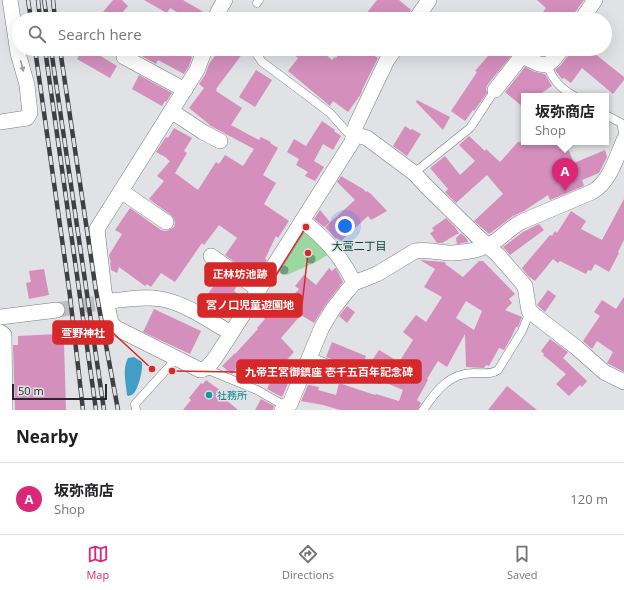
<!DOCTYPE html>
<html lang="en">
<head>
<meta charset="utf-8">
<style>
	body { margin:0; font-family:"Open Sans","Noto Sans JP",sans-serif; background:#f2f2f2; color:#202124 }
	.scale { position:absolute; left:12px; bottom:10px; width:95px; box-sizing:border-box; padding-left:4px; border:2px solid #28292a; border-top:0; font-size:11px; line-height:14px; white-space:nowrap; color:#28292a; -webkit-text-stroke:3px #e0e2e5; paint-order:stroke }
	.you { position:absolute; left:345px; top:226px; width:14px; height:14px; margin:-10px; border:3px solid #fff; border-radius:50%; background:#1a73e8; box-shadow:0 0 0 6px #1a73e833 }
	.badge { display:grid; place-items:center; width:26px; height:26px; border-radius:50%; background:#db2777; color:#fff; font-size:13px; font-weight:700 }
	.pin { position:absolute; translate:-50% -33px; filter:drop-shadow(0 1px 2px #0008) }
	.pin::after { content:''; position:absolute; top:21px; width:14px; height:12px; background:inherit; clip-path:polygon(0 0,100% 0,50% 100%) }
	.popup { position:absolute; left:521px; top:93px; width:88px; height:52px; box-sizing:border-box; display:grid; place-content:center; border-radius:0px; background:#fff; filter:drop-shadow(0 1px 3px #0005); font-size:13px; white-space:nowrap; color:#757577 }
	.popup b { font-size:15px; color:#202124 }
	.popup::after { content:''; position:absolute; left:50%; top:100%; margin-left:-8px; border:8px solid transparent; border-top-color:#fff }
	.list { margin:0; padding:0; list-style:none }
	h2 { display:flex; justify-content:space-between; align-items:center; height:52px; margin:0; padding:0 16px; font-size:17px }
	h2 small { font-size:13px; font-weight:400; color:#757577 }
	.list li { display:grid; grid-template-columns:26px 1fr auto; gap:12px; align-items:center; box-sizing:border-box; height:72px; padding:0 16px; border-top:1px solid #e0e0e0 }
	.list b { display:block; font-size:15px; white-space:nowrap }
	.list p { margin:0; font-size:13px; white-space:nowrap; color:#757577 }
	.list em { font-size:13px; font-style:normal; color:#757577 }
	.icon { flex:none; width:22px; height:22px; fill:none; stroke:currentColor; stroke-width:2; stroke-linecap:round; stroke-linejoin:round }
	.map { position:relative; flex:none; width:624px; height:410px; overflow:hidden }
	.search { position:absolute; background:#fff; box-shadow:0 4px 16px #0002; left:12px; right:12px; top:12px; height:44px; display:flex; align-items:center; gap:10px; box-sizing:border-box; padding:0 14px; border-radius:22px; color:#757577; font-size:15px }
	.sheet { height:124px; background:#fff }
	nav { display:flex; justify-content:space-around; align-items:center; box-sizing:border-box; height:56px; border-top:1px solid #e0e0e0; background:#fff; font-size:11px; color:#757577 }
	nav a { display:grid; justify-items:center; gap:2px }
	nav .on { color:#db2777 }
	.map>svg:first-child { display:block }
</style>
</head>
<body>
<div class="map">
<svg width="624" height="410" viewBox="0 0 624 410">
	<rect width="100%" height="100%" fill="#e0e2e5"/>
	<path fill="#9ad89f" d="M302,230l8,2 19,22 -13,8 -29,13 -11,-7z"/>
	<path fill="#429ec4" d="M134,357l8,5c1,7 -3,25 -8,31 -2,2 -3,2 -6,3l-1,-1c-1,-12 -5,-26 1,-37z"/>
	<g fill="#d48fbd" fill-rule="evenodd">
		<path d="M113,0h9l6,6 -11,13h-20z"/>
		<path d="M144,0h39l24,14 -1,5h-17l-19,-11 -3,5z"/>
		<path d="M377,0h22l12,10 -5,9h-44z"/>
		<path d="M537,0h47l-14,19h-32l8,-11z"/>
		<path d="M83,49h6l28,17 -7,12 -33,-19z"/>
		<path d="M143,49h34l15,8 -3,9 -5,8 -26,-14 -2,4 -16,-9z"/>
		<path d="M220,49h26l-30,40 1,1 -1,1 26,17 -11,17 28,15 2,-3 10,5 -1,1 8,5 -15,27 13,8 -12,21 25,17 -11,17 -2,-2 -11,23 2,1 -11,17 -31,-22 12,-17 -18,-13 -15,20 -2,-2 -27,39 -14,-9 -10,14 -4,-3 -2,2 -26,-19 -2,6 -6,-3 -1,-7 1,-2 -1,-1 -1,-5 13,-21 -7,-4 15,-22 31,22 4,1 4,-1 5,-3 1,-4 -1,-4 -3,-4 -22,-16 15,-18 -7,-5 13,-15 -3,-2v-1l-11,-6 10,-15 2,1 6,-10 18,10 -8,13 3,2 -12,20 23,17 18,-28 3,2 6,-9 18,11 11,-17 -45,-24h1l-21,-17 15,-20 -5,-4 6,-9 4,-11z"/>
		<path d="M288,49h31l13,11 3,-3 1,1 7,-9h30l-3,4 8,5 -16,32 -1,4 -13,18 -15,-11 -3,5 -42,-35 10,-13z"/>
		<path d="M494,49h23l-29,35 -2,4 1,5 -13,18 -1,-1 -8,11 -14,-10 26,-39 -2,-1z"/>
		<path d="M571,49h18l35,28v3l-11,14 -31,-26 -11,15 -7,-5 -2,1 -7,-9 5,-4 9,-11z"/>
		<path d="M525,67l10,5 10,2 7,12 -15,10h-13v12l-19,-16z"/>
		<path d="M256,70l16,10 -17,27 -16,-10z"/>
		<path d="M139,75l33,18 -6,9 -1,-1 -3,5 -30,-17z"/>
		<path d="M417,100l33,17 -7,13 -27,-28z"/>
		<path d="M322,121l13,9 -1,1 7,5 -8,14 -10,-6 -9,17 10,6 -9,14 -10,-5 3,-4 -12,-7 3,-6 -12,-7 7,-13 12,7z"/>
		<path d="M405,126l6,4 1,-1 9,5 -14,22 -14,-10z"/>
		<path d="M469,136l16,15 1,-2 14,13 18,-20h47l9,21 31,-13 2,7 -8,16 -17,7 2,6 -34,14 -2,-5 -24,16 -11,5 -24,18 -15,-13 29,-27 -16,-19 -31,28 -11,-11 3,-3 -18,-21 15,-12 15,19 15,-14 -16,-16z"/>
		<path d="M341,176l22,13 3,3 1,-1 4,3 16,17 -16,9 -3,-4 -27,25 -4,-3 -1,1 -11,-12 30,-27 -18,-18z"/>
		<path d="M624,199v41l-6,12 1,1 -10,19 -14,-8 -4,7 -3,-1 -2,4 -26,-13 -2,2 -5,-4 -18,22 -7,-5 -6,-8 28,-33 2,1 3,-5 2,2 14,-22 15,10 -5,8 21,11z"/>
		<path d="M320,210l10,12 -6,5 -10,-8z"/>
		<path d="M446,218l9,9 4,6 -17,10h-5l-7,-10 4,-2 -2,-3z"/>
		<path d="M539,224l5,6 -34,25 -7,-8 20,-15z"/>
		<path d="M461,233l6,6 1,3 -11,2 -1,-6z"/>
		<path d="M420,260l24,2 2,1 -1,1 18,13 16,-16h4l32,33 -6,5 3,4 -7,7 17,7 -4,10h-2l-4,9 -8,14 -5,-2 -10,18 -3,-1 -2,3 -18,-1 -1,-33 -18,33 -9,-6 -11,18 1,1 -11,20 4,3 -3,7h-78l-17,-5 -22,-4 7,-16 11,2 -1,3 18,5 3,-12 36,12 1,-1 23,7 4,-11 -19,-8 3,-7 -18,-10 10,-15 20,12 14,-22 -10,-8 13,-17 10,7 16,-25 -18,-10 11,-18zM466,301l16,10 -8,19 -18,-12z"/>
		<path d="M329,268l3,3 3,-3h1l7,14 -17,22 -12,19 -13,-8 -20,23 13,14 -9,10 9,5 -1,3h1l-12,27 -15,-8 4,-8 -17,-18 -7,8 -8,-6 -7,9 -3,-2 -7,-6 13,-13v1l23,-25 -1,-1 8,-9 -8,-7 8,-9 8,8 9,-10 3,3 14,-15 -4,-3 9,-11 12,10z"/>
		<path d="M44,269l5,26 -20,4 -3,-16 5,-1 -2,-11z"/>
		<path d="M222,275l15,10 -3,6 9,6 -11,19 -26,-17 2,-1 -2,-1 9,-13 1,1z"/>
		<path d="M548,290l8,6 -11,16 -8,-7z"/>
		<path d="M624,297v75l-17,-9 6,-11 -16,-11 -5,8 -9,-8 17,-25 -6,-4 8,-12 14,9z"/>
		<path d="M347,306l8,6 -8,11 -8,-7z"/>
		<path d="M154,309l47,22 -11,23 -47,-22z"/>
		<path d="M58,334l1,9h5l2,67h-51l-2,-65h5v-9z"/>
		<path d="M550,339l18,13 -5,6 24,23 -5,6 -2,-2 -11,11 -13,-12 10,-10 -23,-19 1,-1 -3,-3z"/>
		<path d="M332,342l34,14 -5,14 -35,-13z"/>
		<path d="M206,380l22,16 -3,3 13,11h-55l8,-10 -2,-2 12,-15 2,1z"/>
		<path d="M507,386l30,24h-49z"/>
		<path d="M261,399l13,7 -1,4h-18z"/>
	</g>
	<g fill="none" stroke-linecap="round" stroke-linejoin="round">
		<path stroke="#bbbdc0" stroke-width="15" stroke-dasharray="15 8" stroke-linecap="butt" d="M57,310l54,-9"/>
		<g stroke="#7a7c7f" stroke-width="9">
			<g id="service">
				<path d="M257,3l2,-3"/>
				<path d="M256,53l6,9 39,29 29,22 17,19 7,2"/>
				<path d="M547,65c6,15 13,23 27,31"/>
				<path d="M606,115l15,8 3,14"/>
				<path d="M414,173l56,-45 25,-38"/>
				<path d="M310,357l52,19 18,3"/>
				<path d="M206,369l51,21 28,16"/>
				<path d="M136,410l-1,-6 42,-46"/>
				<path d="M423,410c13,-19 26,-37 51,-37 8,0 17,2 24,-3l24,-39 5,-12 2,-8"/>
			</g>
		</g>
		<g stroke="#7a7c7f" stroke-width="16">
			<g id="minor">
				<path d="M215,19l4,-9 6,-10"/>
				<path d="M416,19l13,-19"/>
				<path d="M582,19l13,-19"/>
				<path d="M205,49l-8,21 -100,159 7,62 7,32 5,5 84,42c10,0 19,-19 25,-27l127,-201 4,-17 31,-65 8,-11"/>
				<path d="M124,57l61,33"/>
				<path d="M495,90l27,-34 17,8 8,1 6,-5 9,-11"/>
				<path d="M171,111l32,21 17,9"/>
				<path d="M0,122l27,-4 3,-5 -3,-28 -9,-32 -8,-53"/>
				<path d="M354,134l13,4 47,35 13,14 50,49 21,19 27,31 4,25 48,37 27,24 20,10"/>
				<path d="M121,191l45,31"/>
				<path d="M302,221c23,16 40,36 52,62"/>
				<path d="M211,256l47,33"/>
				<path d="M111,301c17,-2 34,-5 50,-2 24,4 49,22 70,34"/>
				<path d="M0,317l57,-7"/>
				<path d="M0,332l4,3 1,75"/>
				<path d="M282,410l3,-4 5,-2 32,-77 11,-18 14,-18 7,-8 23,-9 38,-23c12,-2 25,2 37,2 16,-1 31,-3 45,-13 8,-6 15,-13 24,-18l71,-30c18,-10 24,-34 32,-52"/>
			</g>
		</g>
		<use href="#service" stroke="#fff" stroke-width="8"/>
		<use href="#minor" stroke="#fff" stroke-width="15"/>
		<g stroke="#3f4042" stroke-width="4.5">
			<g id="rail">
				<path d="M28,0l3,19"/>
				<path d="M38,0l2,19"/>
				<path d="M44,0l3,19"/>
				<path d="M53,0l2,19"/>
				<path d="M35,49l35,247 13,114"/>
				<path d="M45,49l51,361"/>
				<path d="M51,49l20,136 33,225"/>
				<path d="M60,49l36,242 22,119"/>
			</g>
		</g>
		<use href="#rail" stroke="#e0e2e5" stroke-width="3" stroke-dasharray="9" stroke-linecap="butt"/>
	</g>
	<g fill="#689f7a">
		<circle cx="311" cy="259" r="4.5"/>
		<circle cx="284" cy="270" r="4.5"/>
	</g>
	<defs><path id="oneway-solid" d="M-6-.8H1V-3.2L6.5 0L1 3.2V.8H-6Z"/></defs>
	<use fill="#9e9f9f" href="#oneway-solid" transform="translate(22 66) rotate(75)"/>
	<circle fill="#0f9aa8" stroke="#e0e2e5" stroke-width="1.5" cx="209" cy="395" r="4"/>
	<g text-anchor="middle" stroke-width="3" stroke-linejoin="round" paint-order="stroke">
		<g font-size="10" fill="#0d838f" stroke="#e0e2e5" text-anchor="start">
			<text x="217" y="399">社務所</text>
		</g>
		<g font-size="11" fill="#01433d" stroke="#e0e2e5">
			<text x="359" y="250">大萱二丁目</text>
		</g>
	</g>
	<path fill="none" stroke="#d62828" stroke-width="1.5" d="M306 227L276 275M308 253L302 305M152 369L113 333M172 371L237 372"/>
	<g fill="#d62828" stroke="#e0e2e5" stroke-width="1.5">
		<circle cx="306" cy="227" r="4"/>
		<circle cx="308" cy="253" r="4"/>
		<circle cx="152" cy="369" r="4"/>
		<circle cx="172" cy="371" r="4"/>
	</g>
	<g fill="#d62828" stroke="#d62828" stroke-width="1.5">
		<rect x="205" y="263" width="71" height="23" rx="4"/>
		<rect x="198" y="294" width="104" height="23" rx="4"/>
		<rect x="53" y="321" width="60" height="23" rx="4"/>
		<rect x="237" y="360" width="184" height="23" rx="4"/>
	</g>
	<g font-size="11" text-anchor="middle" font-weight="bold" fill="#fff">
		<text x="240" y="278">正林坊池跡</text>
		<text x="250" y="309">宮ノ口児童遊園地</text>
		<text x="83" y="337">萱野神社</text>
		<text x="329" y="376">九帝王宮御鎮座 壱千五百年記念碑</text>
	</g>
</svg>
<div class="scale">50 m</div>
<div class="you"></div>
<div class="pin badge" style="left:565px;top:191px">A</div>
<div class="popup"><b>坂弥商店</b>Shop</div>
<div class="search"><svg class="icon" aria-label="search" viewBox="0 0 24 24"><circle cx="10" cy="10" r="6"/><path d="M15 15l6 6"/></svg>Search here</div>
</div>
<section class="sheet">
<h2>Nearby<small></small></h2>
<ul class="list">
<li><span class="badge">A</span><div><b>坂弥商店</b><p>Shop</p></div><em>120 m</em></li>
</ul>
</section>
<nav>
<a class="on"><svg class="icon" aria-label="map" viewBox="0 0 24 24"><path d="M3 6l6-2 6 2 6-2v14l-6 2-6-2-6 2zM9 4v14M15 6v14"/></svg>Map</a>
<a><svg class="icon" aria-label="directions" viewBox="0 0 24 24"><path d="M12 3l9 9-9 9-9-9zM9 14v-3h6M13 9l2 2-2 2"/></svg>Directions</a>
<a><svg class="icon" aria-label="saved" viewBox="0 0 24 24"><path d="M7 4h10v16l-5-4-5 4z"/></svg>Saved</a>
</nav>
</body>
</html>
